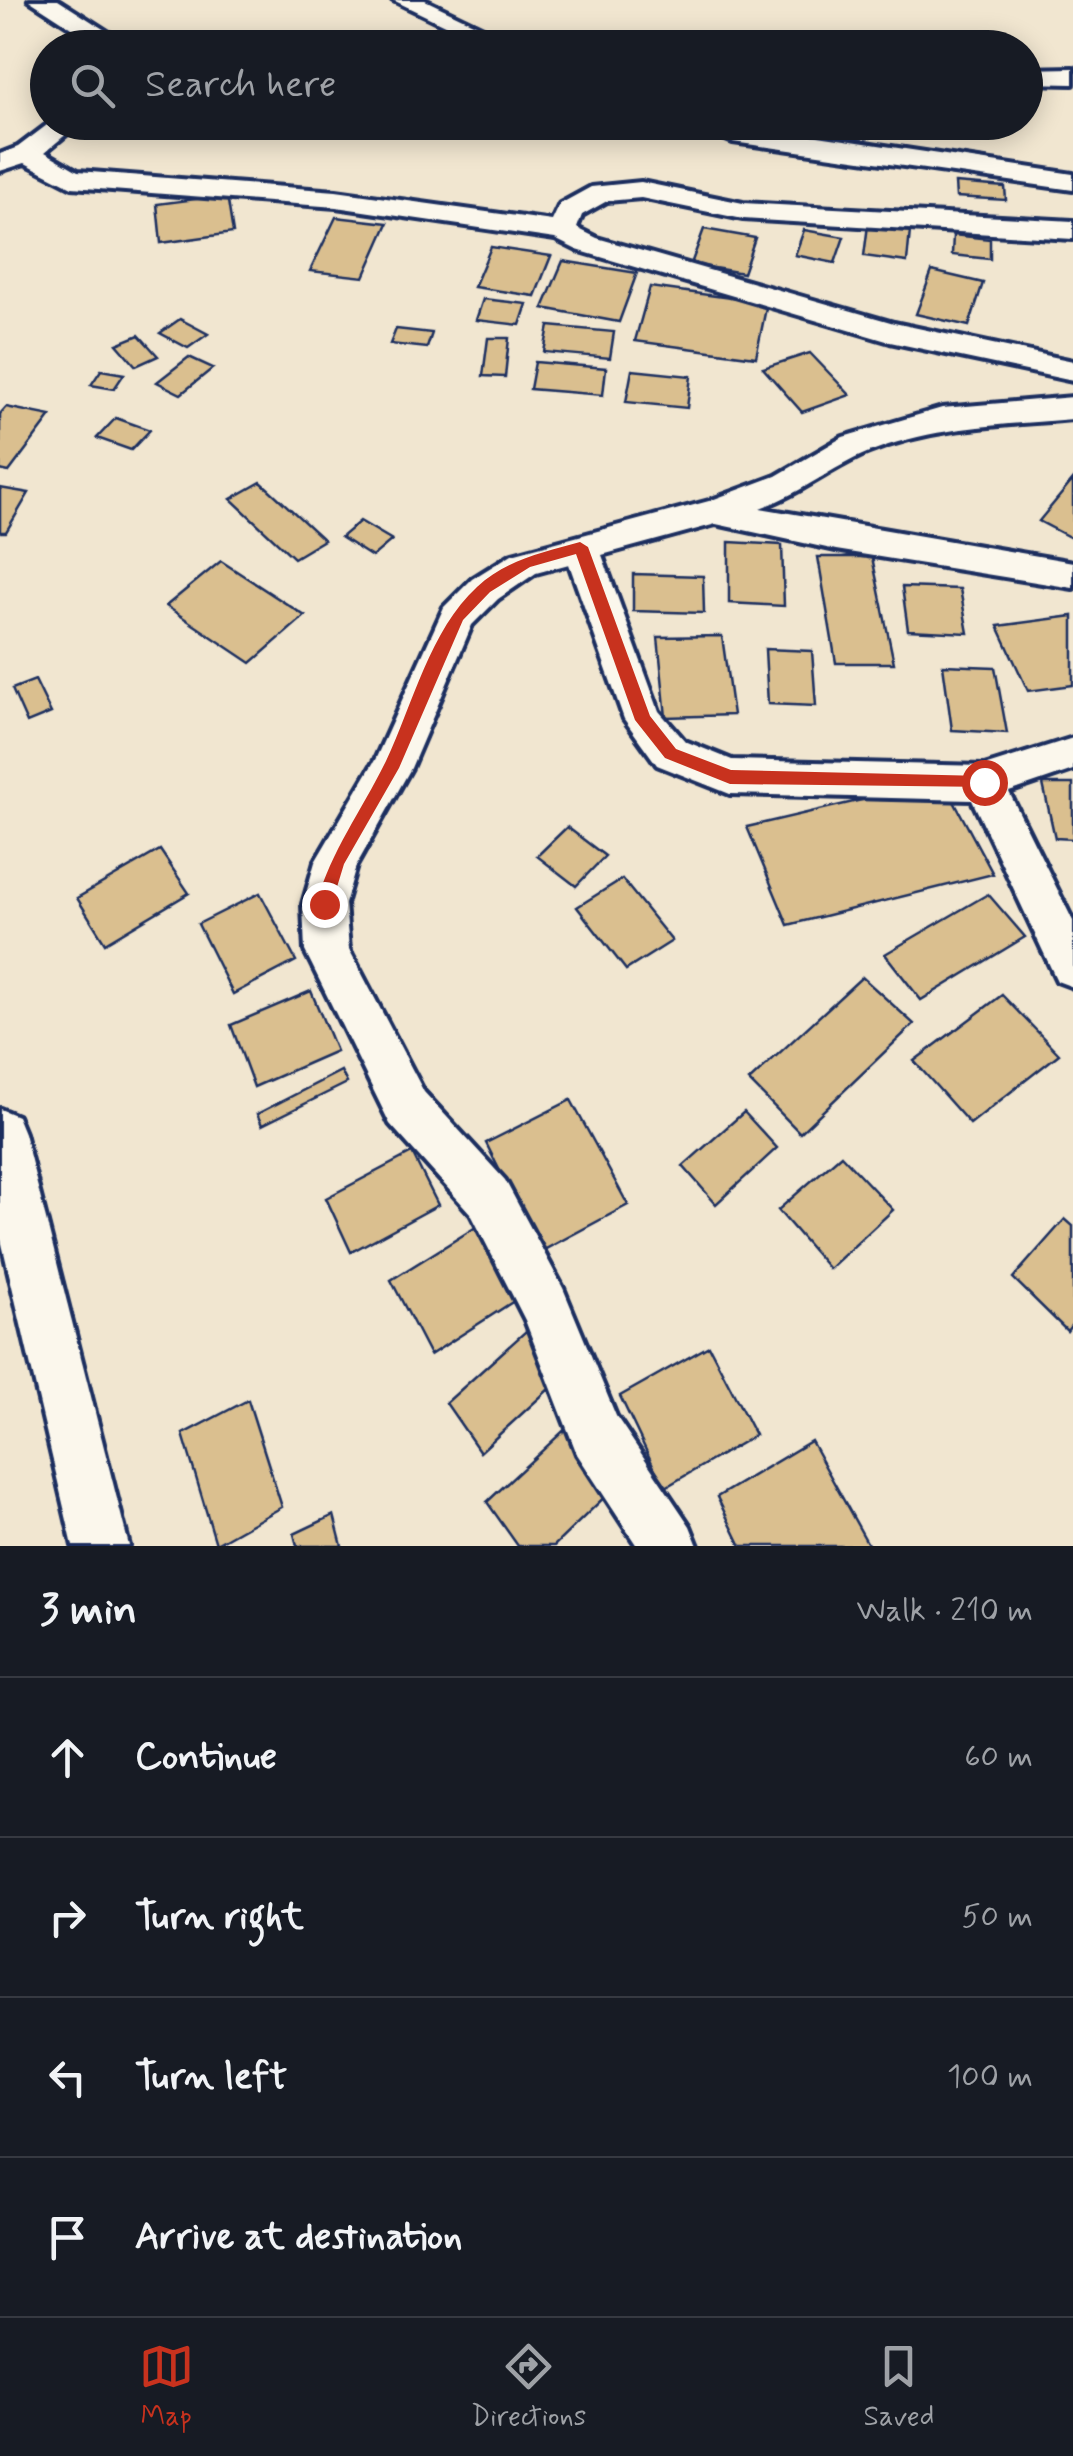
<!DOCTYPE html>
<html lang="en">
<head>
<meta charset="utf-8">
<style>
	body { margin:0; font-family:Mynerve,sans-serif; background:#20242c; color:#f1f3f6 }
	.stop { position:absolute; width:30px; height:30px; margin:-22px; border:8px solid #c8321e; border-radius:50%; background:#fff }
	.stop.end { background:#c8321e; border-color:#fff; box-shadow:0 2px 10px #0008 }
	.list { margin:0; padding:0; list-style:none }
	h2 { display:flex; justify-content:space-between; align-items:center; height:130px; margin:0; padding:0 40px; font-size:42px }
	h2 small { font-size:32px; font-weight:400; color:#9ea1a6 }
	.list li { display:grid; grid-template-columns:65px 1fr auto; gap:30px; align-items:center; box-sizing:border-box; height:160px; padding:0 40px; border-top:2px solid #363941 }
	.list b { display:block; font-size:38px; white-space:nowrap }
	.list em { font-size:32px; font-style:normal; color:#9ea1a6 }
	.icon { flex:none; width:55px; height:55px; fill:none; stroke:currentColor; stroke-width:2; stroke-linecap:round; stroke-linejoin:round }
	.map { position:relative; flex:none; width:1073px; height:1546px; overflow:hidden }
	.search { position:absolute; background:#171b24; box-shadow:0 5px 25px #0003; left:30px; right:30px; top:30px; height:110px; display:flex; align-items:center; gap:25px; box-sizing:border-box; padding:0 35px; border-radius:55px; color:#9ea1a6; font-size:38px }
	.sheet { height:770px; background:#171b24 }
	nav { display:flex; justify-content:space-around; align-items:center; box-sizing:border-box; height:140px; border-top:2px solid #363941; background:#171b24; font-size:28px; color:#9ea1a6 }
	nav a { display:grid; justify-items:center; gap:5px }
	nav .on { color:#c8321e }
	.map>svg:first-child { display:block }
</style>
</head>
<body>
<div class="map">
<svg width="1073" height="1546" viewBox="0 0 1073 1546">
	<rect width="100%" height="100%" fill="#f1e6d0"/>
	<filter id="ink" filterUnits="userSpaceOnUse"><feTurbulence type="fractalNoise" baseFrequency=".01" numOctaves="2"/><feDisplacementMap in="SourceGraphic" scale="20" xChannelSelector="R" yChannelSelector="G"/><feConvolveMatrix kernelMatrix="1 2 1 2 8 2 1 2 1" color-interpolation-filters="sRGB"/></filter>
	<g filter="url(#ink)">
		<g fill="#dabf8f" stroke="#1b2f5e" stroke-width="2.5">
			<path d="M955,183l50,4 1,13 -50,-3z"/>
			<path d="M227,195l6,38 -72,10 -4,-39z"/>
			<path d="M336,217l52,6 -24,54 -54,-6z"/>
			<path d="M868,225l42,6 -3,31 -43,-6z"/>
			<path d="M704,229l51,9 -12,35 -52,-9z"/>
			<path d="M804,230l40,7 -9,26 -40,-8z"/>
			<path d="M953,235l37,4v20l-38,-4z"/>
			<path d="M491,247l60,9 -16,40 -61,-9z"/>
			<path d="M563,261l74,12 -18,49 -76,-14z"/>
			<path d="M932,271l51,12 -14,43 -53,-12z"/>
			<path d="M650,287l117,16 -11,54 -121,-16z"/>
			<path d="M483,299l44,5 -7,21 -44,-5z"/>
			<path d="M180,319l28,15 -20,14 -28,-15z"/>
			<path d="M549,326l65,6 -4,26 -66,-6z"/>
			<path d="M396,329l36,4 -5,15 -37,-4z"/>
			<path d="M139,335l19,21 -22,10 -19,-22z"/>
			<path d="M488,338h21l-4,39 -22,-1z"/>
			<path d="M810,353l40,42 -48,17 -39,-44z"/>
			<path d="M189,357l24,11 -32,26 -24,-12z"/>
			<path d="M535,362l71,6 -3,27 -73,-6z"/>
			<path d="M101,370l23,4 -10,15 -23,-4z"/>
			<path d="M632,370l59,6 -4,32 -61,-6z"/>
			<path d="M6,407l45,9 -42,56 -9,-2v-56z"/>
			<path d="M116,418l34,12 -19,20 -34,-12z"/>
			<path d="M1073,480v59l-34,-18z"/>
			<path d="M261,482l63,58 -30,18 -63,-59z"/>
			<path d="M0,488l29,5 -23,39h-6z"/>
			<path d="M360,521l32,19 -20,17 -31,-20z"/>
			<path d="M729,542l53,3 2,61 -55,-3z"/>
			<path d="M818,557h54l22,106h-58z"/>
			<path d="M221,561l84,55 -54,47 -85,-57z"/>
			<path d="M633,574l70,2 1,37 -71,-2z"/>
			<path d="M902,587l58,2 8,44 -60,-3z"/>
			<path d="M1073,616v69l-45,6 -30,-65z"/>
			<path d="M722,636l11,79 -67,2 -8,-80z"/>
			<path d="M765,649l47,2 4,55 -48,-2z"/>
			<path d="M943,665l52,2 12,66 -55,-3z"/>
			<path d="M35,680l16,33 -24,10 -15,-34z"/>
			<path d="M943,781l50,93 -205,51 -41,-98z"/>
			<path d="M1043,784h30v55l-18,-1z"/>
			<path d="M567,827l38,29 -29,30 -39,-30z"/>
			<path d="M160,850l29,43 -84,50 -28,-45z"/>
			<path d="M622,879l50,62 -46,29 -49,-63z"/>
			<path d="M260,893l36,68 -63,33 -35,-70z"/>
			<path d="M988,894l37,43 -104,63 -36,-46z"/>
			<path d="M862,977l52,47 -114,109 -51,-52z"/>
			<path d="M311,991l25,60 -82,36 -23,-62z"/>
			<path d="M1002,995l57,59 -89,70 -56,-63z"/>
			<path d="M341,1071l6,12 -85,42 -5,-11z"/>
			<path d="M571,1100l57,105 -88,47 -54,-109z"/>
			<path d="M744,1112l33,36 -61,56 -33,-38z"/>
			<path d="M412,1153l26,52 -87,47 -25,-54z"/>
			<path d="M841,1155l52,55 -64,59 -51,-59z"/>
			<path d="M1065,1219l8,7v97l-6,8 -54,-53z"/>
			<path d="M476,1227l41,72 -87,56 -39,-75z"/>
			<path d="M536,1322l36,46 -92,84 -34,-49z"/>
			<path d="M709,1346l46,89 -91,53 -44,-92z"/>
			<path d="M248,1400l34,107 -66,37 -33,-110z"/>
			<path d="M575,1420l46,61 -67,65h-36l-31,-44z"/>
			<path d="M811,1441l58,105h-128l-24,-49z"/>
			<path d="M334,1515l8,31h-45l-3,-12z"/>
		</g>
		<g fill="none" stroke-linecap="round" stroke-linejoin="round">
			<g stroke="#1b2f5e" stroke-width="8">
				<g id="minor">
					<path d="M29,0h29l75,48h-30z"/>
					<path d="M393,0h32l100,48h-33z"/>
					<path d="M1073,68v16l-47,-1v-14z"/>
					<path d="M51,122h30l-36,30 33,19 258,20 216,30 8,-17 31,-17 50,-5 102,21 330,18v18l-330,-20 -102,-21 -34,3 -25,14 -5,13 20,10 297,85 179,38v20l-183,-39 -313,-92 -22,-11 -219,-32 -264,-20 -47,-24 -25,8v-17l18,-7z"/>
					<path d="M684,122h41l348,52v16l-340,-48z"/>
					<path d="M1073,397v22c-69,6 -139,7 -204,33 -37,15 -67,41 -109,56l313,54v26l-237,-38 -120,-26 -114,31 57,156 26,30 47,19 252,6 89,-28v32l-64,22 64,129v66l-16,-6 -85,-181 -242,-6 -73,-29 -33,-46 -55,-155 -33,9 -38,26 -26,26 -61,143 -55,98 -11,38 4,45 75,143 81,88 58,108 53,128 74,110 8,20h-61l-60,-92 -52,-134 -54,-106 -81,-90 -78,-159 -7,-14 -2,-47 12,-42 60,-102 69,-153 28,-28 40,-25 197,-53 67,-25 67,-39 99,-29z"/>
					<path d="M0,1109l17,7 7,17 105,413h-56l-73,-311z"/>
				</g>
			</g>
			<use href="#minor" fill="#fbf7ec" fill-rule="evenodd"/>
		</g>
	</g>
	<path fill="#c8321e" d="M580,542l8,5 62,169 26,33 55,21 253,6 8,6 -2,5 -260,-3 -65,-26 -30,-38 -59,-166 -46,13 -40,25 -27,28 -64,148 -55,96 -14,46h-12l-2,-6c16,-55 45,-92 70,-143 27,-57 44,-131 91,-174 29,-27 67,-35 103,-45z"/>
</svg>
<div class="stop" style="left:984px;top:782px"></div>
<div class="stop end" style="left:324px;top:904px"></div>
<div class="search"><svg class="icon" aria-label="search" viewBox="0 0 24 24"><circle cx="10" cy="10" r="6"/><path d="M15 15l6 6"/></svg>Search here</div>
</div>
<section class="sheet">
<h2>3 min<small>Walk · 210 m</small></h2>
<ul class="list">
<li><svg class="icon" aria-label="ahead" viewBox="0 0 24 24"><path d="M12 20V5M6 11l6-6 6 6"/></svg><div><b>Continue</b></div><em>60 m</em></li>
<li><svg class="icon" aria-label="right" viewBox="0 0 24 24"><path d="M7 20v-9h11M14 6l5 5-5 5"/></svg><div><b>Turn right</b></div><em>50 m</em></li>
<li><svg class="icon" aria-label="left" viewBox="0 0 24 24"><path d="M17 20v-9H6M10 6l-5 5 5 5"/></svg><div><b>Turn left</b></div><em>100 m</em></li>
<li><svg class="icon" aria-label="arrive" viewBox="0 0 24 24"><path d="M6 21V4h12l-3 4 3 4H6"/></svg><div><b>Arrive at destination</b></div></li>
</ul>
</section>
<nav>
<a class="on"><svg class="icon" aria-label="map" viewBox="0 0 24 24"><path d="M3 6l6-2 6 2 6-2v14l-6 2-6-2-6 2zM9 4v14M15 6v14"/></svg>Map</a>
<a><svg class="icon" aria-label="directions" viewBox="0 0 24 24"><path d="M12 3l9 9-9 9-9-9zM9 14v-3h6M13 9l2 2-2 2"/></svg>Directions</a>
<a><svg class="icon" aria-label="saved" viewBox="0 0 24 24"><path d="M7 4h10v16l-5-4-5 4z"/></svg>Saved</a>
</nav>
</body>
</html>
